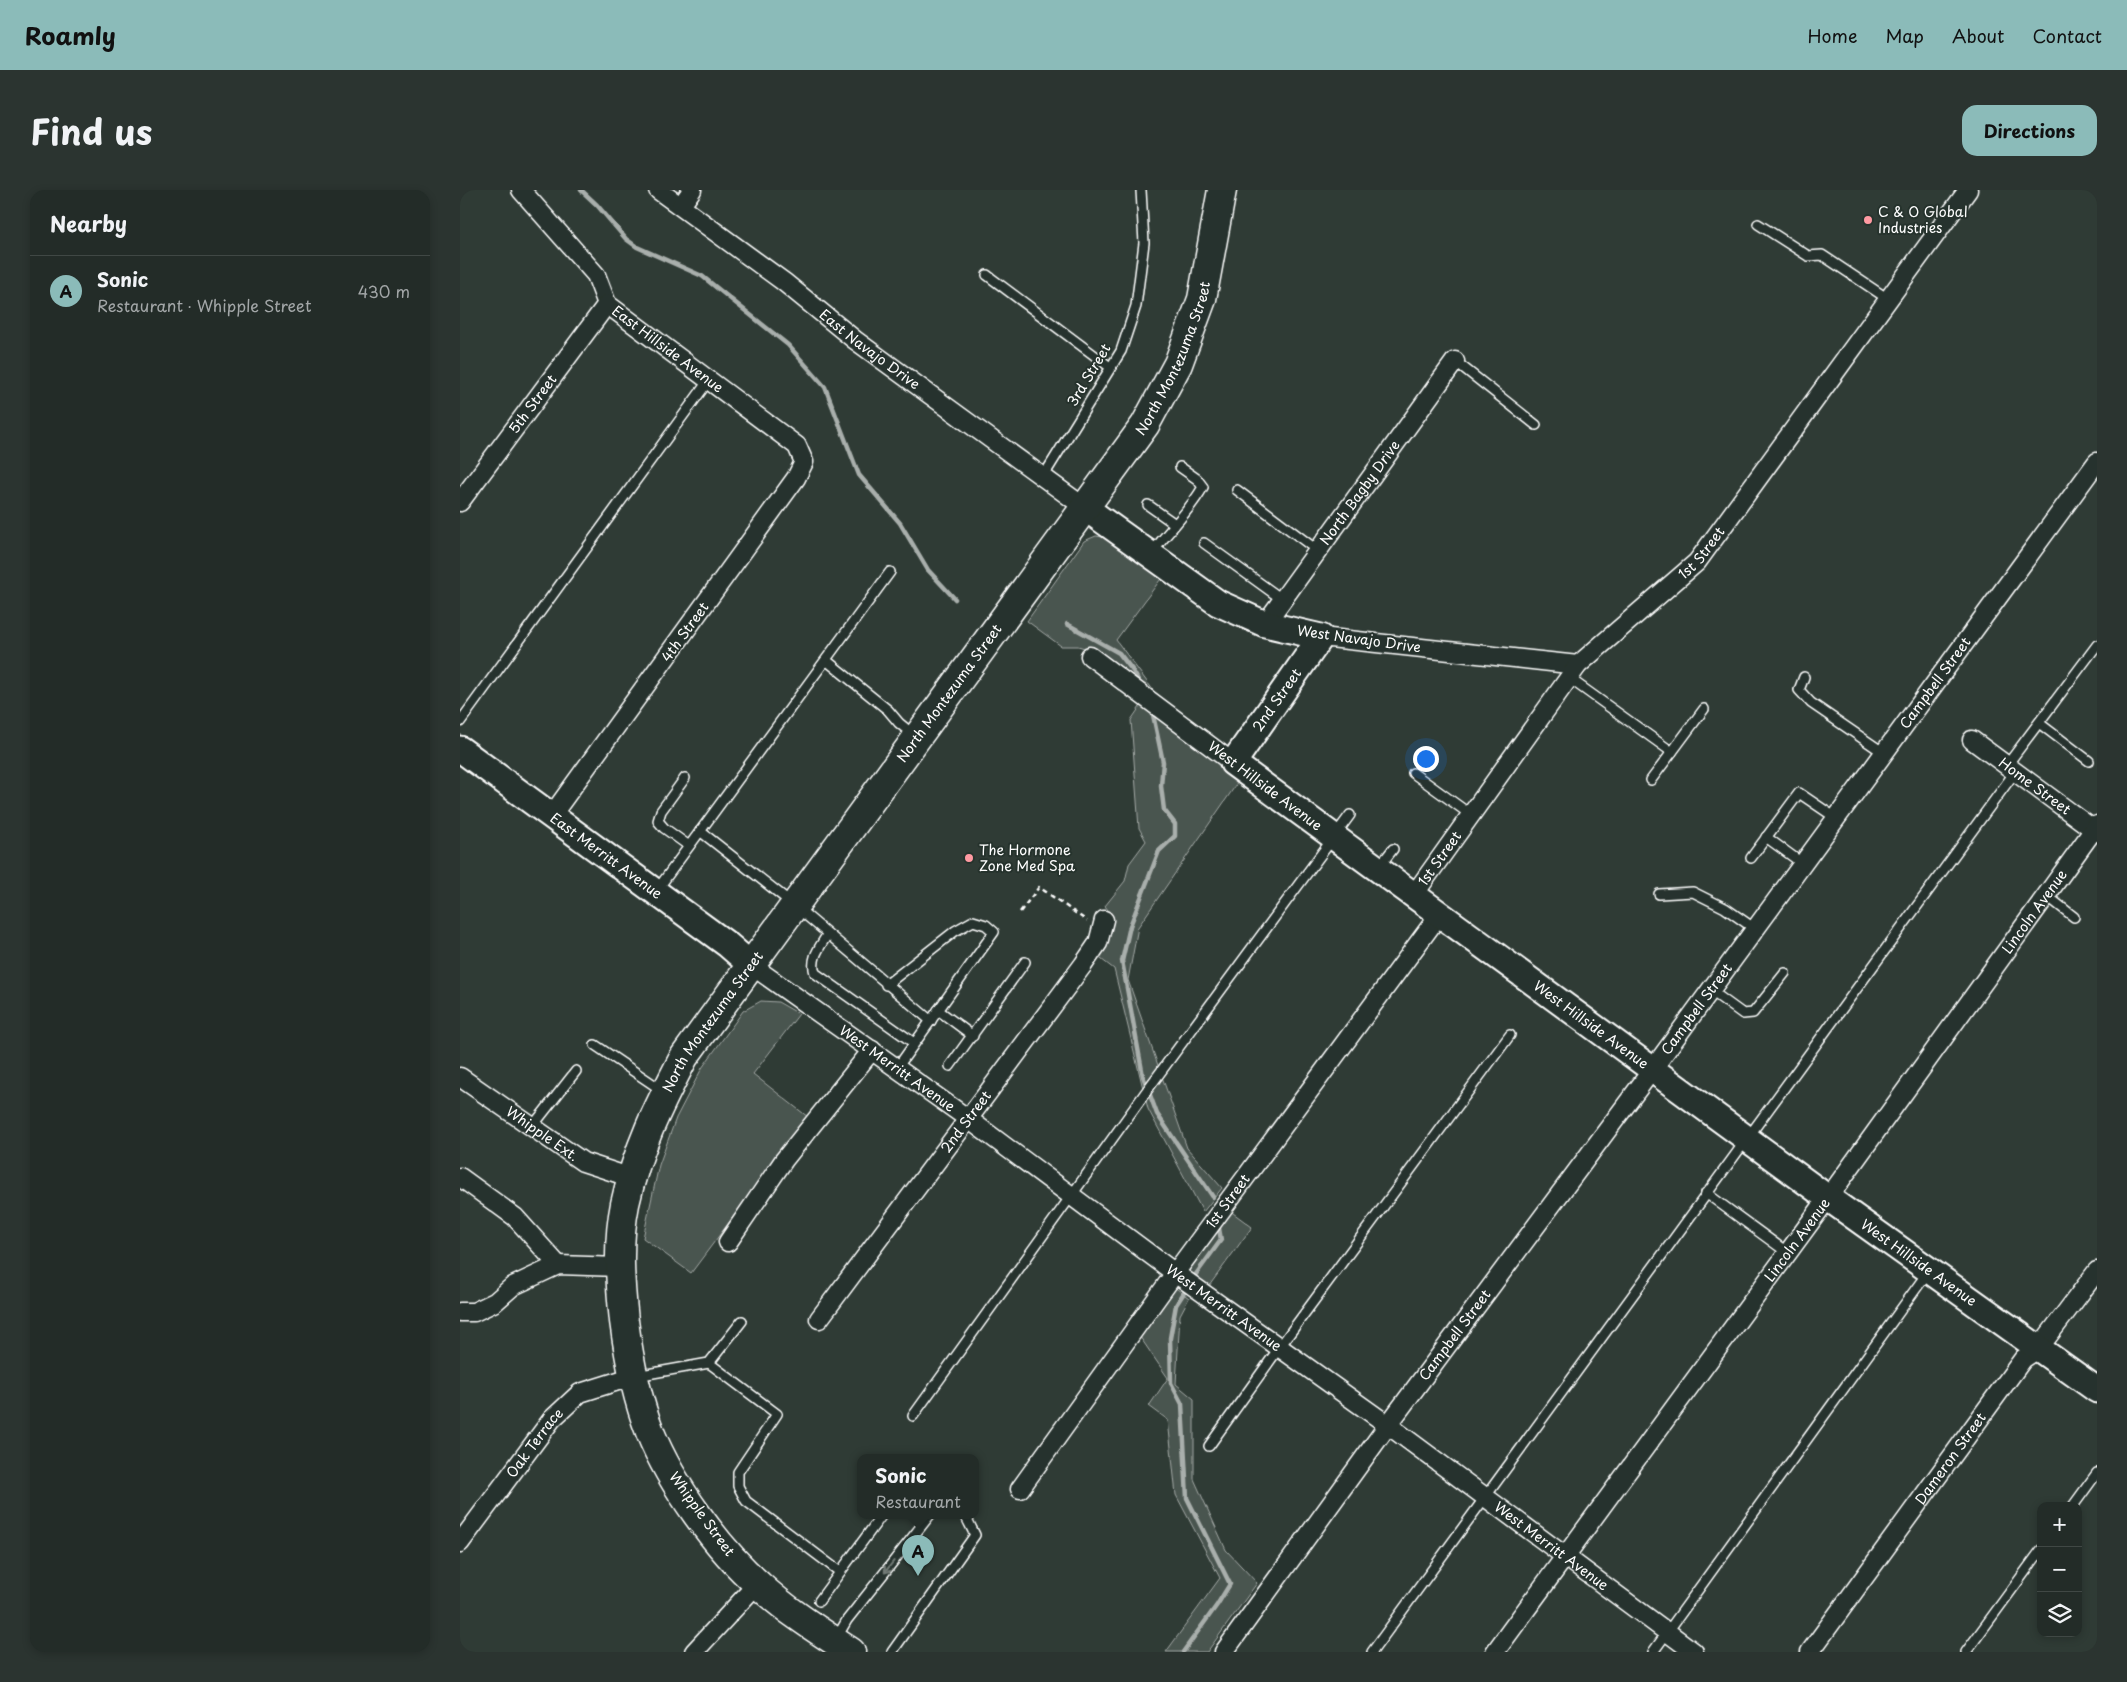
<!DOCTYPE html>
<html lang="en">
<head>
<meta charset="utf-8">
<style>
	body { margin:0; font-family:"Playpen Sans",sans-serif; background:#2b3430; color:#f1f3f6 }
	.controls { position:absolute; right:15px; bottom:15px; display:grid; overflow:hidden; border-radius:10px; box-shadow:0 2px 8px #0003 }
	.controls button { width:45px; height:45px; display:grid; place-items:center; padding:0; border:0; border-bottom:1px solid #404845; background:#232c28; color:#f1f3f6; font:25px sans-serif }
	.you { position:absolute; left:965px; top:568px; width:18px; height:18px; margin:-12px; border:4px solid #fff; border-radius:50%; background:#1a73e8; box-shadow:0 0 0 8px #1a73e833 }
	.badge { display:grid; place-items:center; width:32px; height:32px; border-radius:50%; background:#8bbbb9; color:#111; font-size:16px; font-weight:700 }
	.pin { position:absolute; translate:-50% -41px; filter:drop-shadow(0 1px 2px #0008) }
	.pin::after { content:''; position:absolute; top:26px; width:18px; height:15px; background:inherit; clip-path:polygon(0 0,100% 0,50% 100%) }
	.popup { position:absolute; left:397px; top:1264px; width:122px; height:65px; box-sizing:border-box; display:grid; place-content:center; border-radius:10px; background:#232c28; filter:drop-shadow(0 1px 4px #0005); font-size:16px; white-space:nowrap; color:#a3a7a8 }
	.popup b { font-size:19px; color:#f1f3f6 }
	.popup::after { content:''; position:absolute; left:50%; top:100%; margin-left:-10px; border:10px solid transparent; border-top-color:#232c28 }
	.list { margin:0; padding:0; list-style:none }
	h2 { display:flex; justify-content:space-between; align-items:center; height:65px; margin:0; padding:0 20px; font-size:21px }
	h2 small { font-size:16px; font-weight:400; color:#a3a7a8 }
	.list li { display:grid; grid-template-columns:32px 1fr auto; gap:15px; align-items:center; box-sizing:border-box; height:70px; padding:0 20px; border-top:1px solid #404845 }
	.list b { display:block; font-size:19px; white-space:nowrap }
	.list p { margin:0; font-size:16px; white-space:nowrap; color:#a3a7a8 }
	.list em { font-size:16px; font-style:normal; color:#a3a7a8 }
	.icon { flex:none; width:28px; height:28px; fill:none; stroke:currentColor; stroke-width:2; stroke-linecap:round; stroke-linejoin:round }
	.map { position:relative; flex:none; width:1637px; height:1462px; overflow:hidden; border-radius:15px }
	header { display:flex; align-items:center; gap:30px; box-sizing:border-box; height:70px; padding:0 25px; background:#8bbbb9; color:#111 }
	header strong { font-size:24px }
	nav { display:flex; gap:28px; margin-inline-start:auto; font-size:18px }
	.intro { display:flex; align-items:center; justify-content:space-between; box-sizing:border-box; height:120px; padding:0 30px }
	h1 { margin:0; font-size:35px }
	.button { padding:12px 22px; border-radius:15px; background:#8bbbb9; color:#111; font-size:18px; font-weight:700 }
	main { display:flex; gap:30px; padding:0 30px }
	aside { flex:1; background:#232c28; border-radius:15px; box-shadow:0 2px 8px #0003 }
	.map>svg:first-child { display:block }
</style>
</head>
<body>
<header>
<strong>Roamly</strong>
<nav><a>Home</a><a>Map</a><a>About</a><a>Contact</a></nav>
</header>
<div class="intro"><h1>Find us</h1><a class="button">Directions</a></div>
<main>
<aside>
<h2>Nearby<small></small></h2>
<ul class="list">
<li><span class="badge">A</span><div><b>Sonic</b><p>Restaurant · Whipple Street</p></div><em>430 m</em></li>
</ul>
</aside>
<div class="map">
<svg width="1637" height="1462" viewBox="0 0 1637 1462">
	<rect width="100%" height="100%" fill="#2f3b35"/>
	<filter id="ink" filterUnits="userSpaceOnUse"><feTurbulence type="fractalNoise" baseFrequency=".02" numOctaves="2"/><feDisplacementMap in="SourceGraphic" scale="10" xChannelSelector="R" yChannelSelector="G"/><feConvolveMatrix kernelMatrix="1 2 1 2 8 2 1 2 1" color-interpolation-filters="sRGB"/></filter>
	<g filter="url(#ink)">
		<g fill="#4a544f" stroke="#a4aaa7">
			<path d="M636,346l14,2 53,38 -47,64 43,58 -64,-47 -17,-5h-17l-34,-25 57,-80z"/>
			<path d="M682,514l73,51 23,27 -100,145 -10,53 59,168 35,40 -19,24 -55,-103 -34,-140 -17,-13c7,-16 21,-35 8,-50l20,-25 4,-17 17,-23 -7,-13 -8,-108z"/>
			<path d="M301,811l17,1 21,12 -46,60 55,43 -117,156 -48,-35 16,-73 17,-47 26,-50 41,-57z"/>
			<path d="M769,1020l23,17 -43,59 -23,-17z"/>
			<path d="M713,1096l16,12 -9,17 -4,69 18,15v80l32,71 31,33 -50,69h-41l54,-74 -44,-83 -8,-75 -19,-14 19,-28 -28,-41z"/>
		</g>
		<g fill="none" stroke-linecap="round" stroke-linejoin="round">
			<g stroke="#a9afac" stroke-width="4.5">
				<path d="M121,0l16,15 29,34 11,8 65,29 86,69 37,42 34,88 41,48 28,47 27,29"/>
				<path d="M607,434l52,29 14,18 9,16"/>
				<path d="M692,520l11,52 -2,24 3,24 11,14v12l-16,15 -29,75 -8,35 21,115 14,38 56,83"/>
				<path d="M731,1091l30,-41 -2,-12"/>
				<path d="M723,1462l34,-47 13,-21 -43,-86 -5,-94 -11,-21 -1,-45 6,-33 11,-17"/>
			</g>
			<g stroke="#fff" stroke-width="12">
				<g id="lane">
					<path d="M1298,34l50,32 14,-1 66,44"/>
					<path d="M527,85l123,92"/>
					<path d="M995,171l81,64"/>
					<path d="M583,287l78,-126 15,-45 8,-63 -3,-53"/>
					<path d="M777,300l81,61"/>
					<path d="M688,315l27,19"/>
					<path d="M744,353l79,57"/>
					<path d="M691,364c17,-23 38,-42 52,-67l-6,-8 -17,-12"/>
					<path d="M366,470l62,50 11,13 17,14"/>
					<path d="M1344,487l-5,13 12,13 73,50"/>
					<path d="M1109,488l103,74 32,-43"/>
					<path d="M0,532l249,-342"/>
					<path d="M1579,533l50,38"/>
					<path d="M1547,575l90,-120"/>
					<path d="M953,583l58,42"/>
					<path d="M225,588l-24,33 -3,10 6,7 25,18"/>
					<path d="M1191,590l21,-28"/>
					<path d="M240,641l94,74 137,116"/>
					<path d="M1306,647l37,27"/>
					<path d="M1291,668l48,-65 37,25"/>
					<path d="M919,677l14,-18"/>
					<path d="M197,700l233,-318"/>
					<path d="M1199,704l34,-2 32,16 30,21"/>
					<path d="M1586,705l28,22"/>
					<path d="M367,745c-7,12 -17,23 -12,38l99,70"/>
					<path d="M426,795l69,-54 18,-10 13,4 8,7 -97,136"/>
					<path d="M1250,800l33,24 10,-1 32,-40"/>
					<path d="M478,820l35,26"/>
					<path d="M135,855l68,46"/>
					<path d="M490,876l75,-104"/>
					<path d="M72,937l44,-56"/>
					<path d="M1246,1003l82,60"/>
					<path d="M249,1173l68,51 -39,58v14l8,15 94,71"/>
					<path d="M176,1186l73,-13 33,-42"/>
					<path d="M453,1226l235,-327 202,-274"/>
					<path d="M749,1256l70,-98 231,-313"/>
					<path d="M1613,1316l24,-33"/>
					<path d="M359,1411l63,-86"/>
					<path d="M376,1449l11,-19 83,-105"/>
					<path d="M432,1462l83,-117 -10,-20"/>
					<path d="M912,1462l643,-880"/>
					<path d="M1193,1462l275,-380"/>
					<path d="M1506,1462l75,-102"/>
				</g>
			</g>
			<g stroke="#fff" stroke-width="21">
				<g id="street">
					<path id="s1" d="M61,0l75,85 11,29 190,142 7,16 -8,16 -244,337"/>
					<path id="s2" d="M198,0l126,92 71,58 229,167"/>
					<path d="M221,16l11,-16"/>
					<path id="s3" d="M0,312l147,-198"/>
					<path id="s4" d="M805,434l190,-263"/>
					<path d="M861,447l257,28"/>
					<path d="M630,466l143,107"/>
					<path id="s5" d="M1512,550l125,92"/>
					<path id="s6" d="M953,706l165,-231 119,-103 271,-372"/>
					<path id="s7" d="M291,775l216,153 208,155 213,152 306,227"/>
					<path id="s8" d="M0,887l123,85 49,16"/>
					<path d="M0,987l55,40 43,48"/>
					<path d="M268,1052l56,-82 88,-110"/>
					<path d="M0,1122h14l21,-10 18,-16 45,-21 61,2"/>
					<path id="s9" d="M359,1129l264,-354 15,-22 6,-23"/>
					<path id="s10" d="M560,1299l155,-216 264,-358"/>
					<path id="s11" d="M0,1353l92,-124 28,-26 54,-17"/>
					<path d="M234,1462l63,-68"/>
					<path id="s12" d="M764,1462l164,-227 264,-355 445,-608"/>
					<path id="s13" d="M1035,1462l333,-454 269,-373"/>
					<path id="s14" d="M1350,1462l213,-293 16,-11 58,-77"/>
				</g>
			</g>
			<g stroke="#fff" stroke-width="29">
				<g id="secondary">
					<path id="s15" d="M624,317l134,96 47,21 56,13 -88,126 595,435 269,192"/>
					<path id="s16" d="M0,559l268,196 23,20"/>
				</g>
			</g>
			<g stroke="#fff" stroke-width="31">
				<g id="primary">
					<path id="s17" d="M391,1462c-32,-21 -64,-41 -92,-67 -42,-37 -88,-101 -109,-153 -14,-36 -21,-73 -26,-111 -4,-38 -7,-78 1,-117 12,-55 33,-97 59,-147l461,-632 33,-61 24,-65 20,-109"/>
				</g>
			</g>
			<path stroke="#fff" stroke-width="2.5" stroke-dasharray="5 4" stroke-linecap="butt" d="M560,722l19,-25 48,34"/>
			<use href="#lane" stroke="#26332d" stroke-width="9"/>
			<use href="#street" stroke="#26332d" stroke-width="18"/>
			<use href="#secondary" stroke="#26332d" stroke-width="25"/>
			<use href="#primary" stroke="#26332d" stroke-width="28"/>
		</g>
		<defs><path id="oneway-shaft" d="M-6 0H5M1.5-3L5.5 0L1.5 3" fill="none" stroke-width="1.6" stroke-linecap="round" stroke-linejoin="round" transform="scale(1.25)"/></defs>
		<use stroke="#727a76" href="#oneway-shaft" transform="translate(429 1377) rotate(128)"/>
	</g>
	<g fill="#ff9aa2" stroke="#26332d" stroke-width="2">
		<circle cx="1408" cy="30" r="5"/>
		<circle cx="509" cy="668" r="5"/>
	</g>
	<g text-anchor="middle" stroke-width="4" stroke-linejoin="round" paint-order="stroke">
		<g font-size="14" fill="#fff" stroke="#26332d" text-anchor="start">
			<text x="1418" y="27">C &amp; O Global<tspan x="1418" dy="16">Industries</tspan></text>
			<text x="519" y="665">The Hormone<tspan x="519" dy="16">Zone Med Spa</tspan></text>
		</g>
		<g font-size="14" fill="#fff" stroke="#26332d">
			<text dy="5" stroke="none"><textPath href="#s2" startOffset="265">East Navajo Drive</textPath></text>
			<text dy="5" stroke="none"><textPath href="#s1" startOffset="220">East Hillside Avenue</textPath></text>
			<text dy="5" stroke="none"><textPath href="#s17" startOffset="1549">North Montezuma Street</textPath></text>
			<text transform="translate(629 185) rotate(-59)" y="5">3rd Street</text>
			<text dy="5" stroke="none"><textPath href="#s3" startOffset="122">5th Street</textPath></text>
			<text dy="5" stroke="none"><textPath href="#s4" startOffset="162">North Bagby Drive</textPath></text>
			<text dy="5" stroke="none"><textPath href="#s6" startOffset="451">1st Street</textPath></text>
			<text transform="translate(225 442) rotate(-54)" y="5">4th Street</text>
			<text transform="translate(899 449) rotate(8)" y="5">West Navajo Drive</text>
			<text dy="5" stroke="none"><textPath href="#s12" startOffset="1202">Campbell Street</textPath></text>
			<text dy="5" stroke="none"><textPath href="#s17" startOffset="1144">North Montezuma Street</textPath></text>
			<text transform="translate(817 510) rotate(-55)" y="5">2nd Street</text>
			<text transform="translate(805 596) rotate(37)" y="5">West Hillside Avenue</text>
			<text dy="5" stroke="none"><textPath href="#s5" startOffset="78">Home Street</textPath></text>
			<text dy="5" stroke="none"><textPath href="#s16" startOffset="181">East Merritt Avenue</textPath></text>
			<text dy="5" stroke="none"><textPath href="#s6" startOffset="46">1st Street</textPath></text>
			<text dy="5" stroke="none"><textPath href="#s13" startOffset="916">Lincoln Avenue</textPath></text>
			<text dy="5" stroke="none"><textPath href="#s12" startOffset="798">Campbell Street</textPath></text>
			<text dy="5" stroke="none"><textPath href="#s17" startOffset="739">North Montezuma Street</textPath></text>
			<text dy="5" stroke="none"><textPath href="#s15" startOffset="871">West Hillside Avenue</textPath></text>
			<text dy="5" stroke="none"><textPath href="#s7" startOffset="179">West Merritt Avenue</textPath></text>
			<text dy="5" stroke="none"><textPath href="#s9" startOffset="246">2nd Street</textPath></text>
			<text dy="5" stroke="none"><textPath href="#s8" startOffset="100">Whipple Ext.</textPath></text>
			<text dy="5" stroke="none"><textPath href="#s10" startOffset="355">1st Street</textPath></text>
			<text dy="5" stroke="none"><textPath href="#s13" startOffset="511">Lincoln Avenue</textPath></text>
			<text dy="5" stroke="none"><textPath href="#s15" startOffset="1276">West Hillside Avenue</textPath></text>
			<text dy="5" stroke="none"><textPath href="#s7" startOffset="584">West Merritt Avenue</textPath></text>
			<text dy="5" stroke="none"><textPath href="#s12" startOffset="392">Campbell Street</textPath></text>
			<text dy="5" stroke="none"><textPath href="#s11" startOffset="125">Oak Terrace</textPath></text>
			<text dy="5" stroke="none"><textPath href="#s14" startOffset="239">Dameron Street</textPath></text>
			<text transform="translate(242 1324) rotate(54)" y="5">Whipple Street</text>
			<text dy="5" stroke="none"><textPath href="#s7" startOffset="989">West Merritt Avenue</textPath></text>
		</g>
	</g>
</svg>
<div class="controls">
<button>+</button>
<button>−</button>
<button><svg class="icon" aria-label="layers" viewBox="0 0 24 24"><path d="M12 4l9 5-9 5-9-5zM3 14l9 5 9-5"/></svg></button>
</div>
<div class="you"></div>
<div class="pin badge" style="left:458px;top:1386px">A</div>
<div class="popup"><b>Sonic</b>Restaurant</div>
</div>
</main>
</body>
</html>
